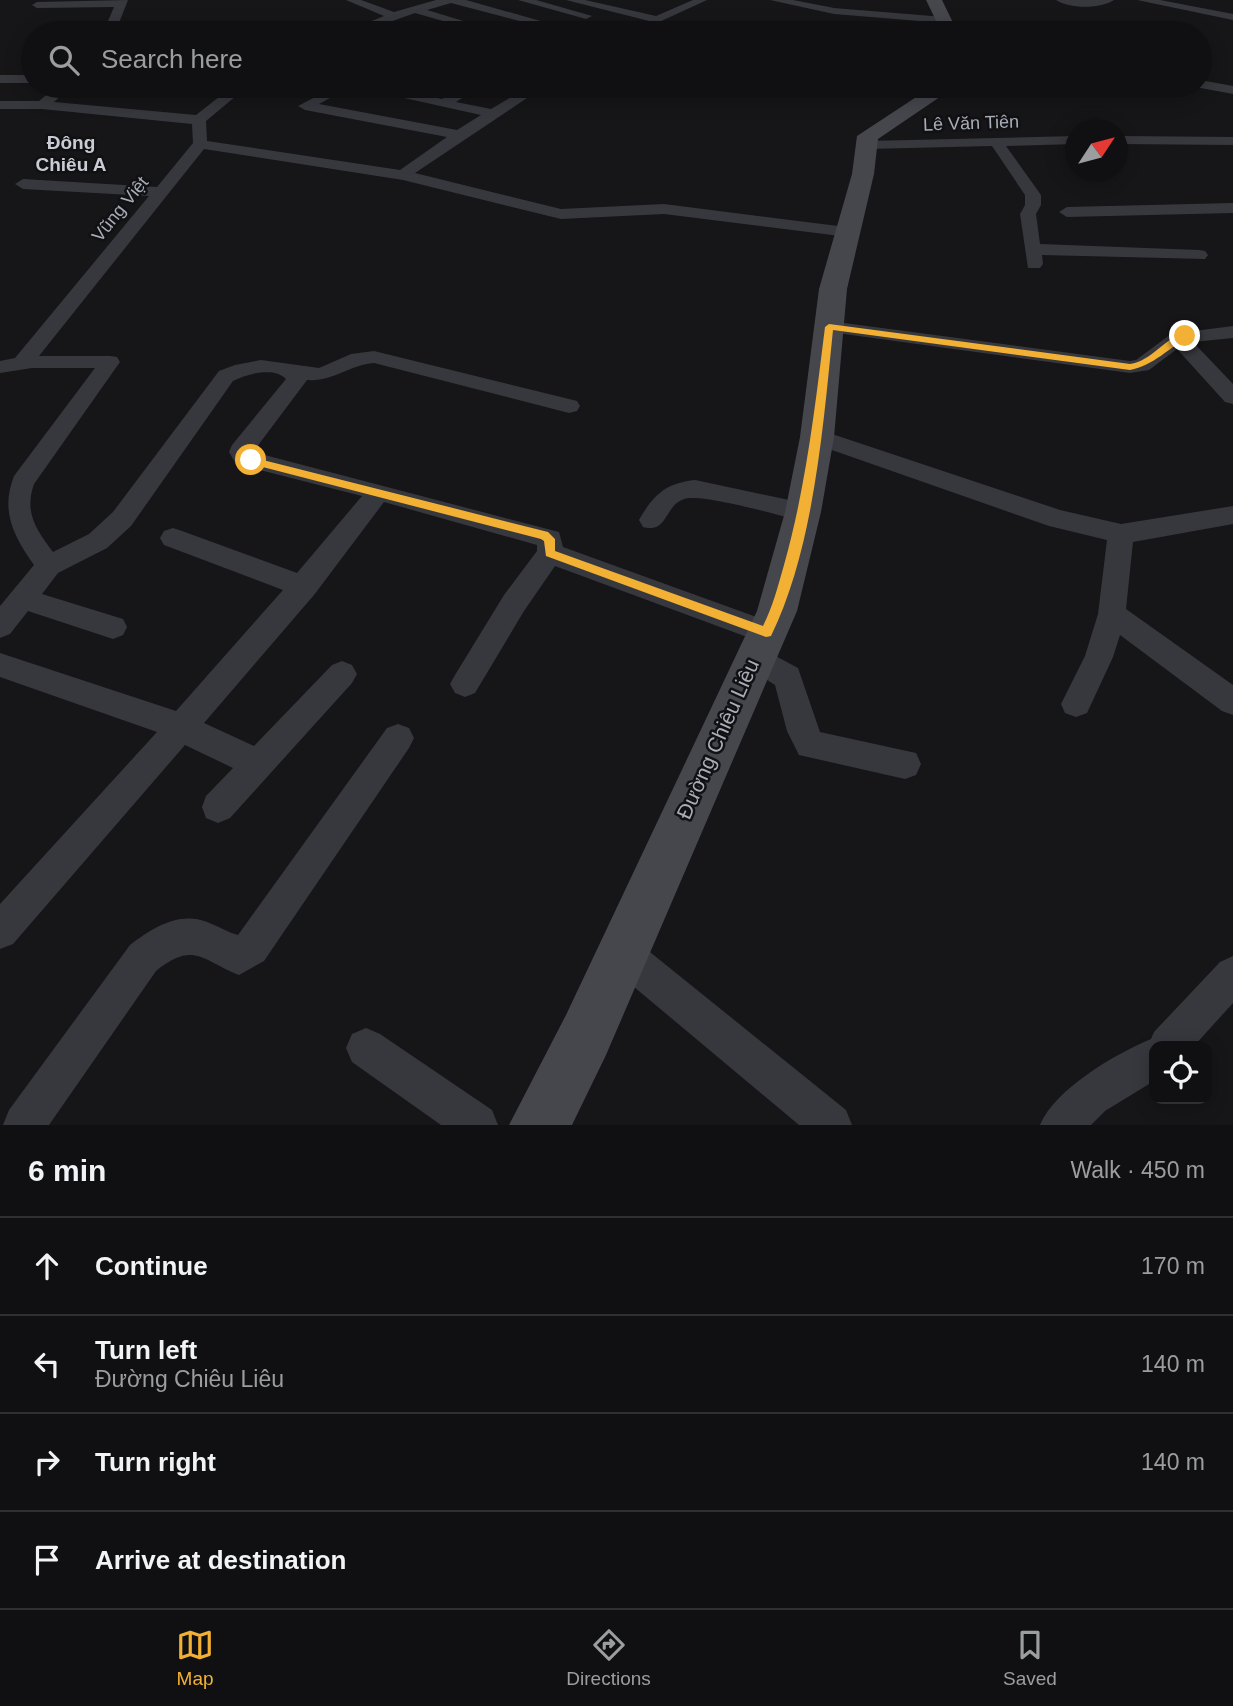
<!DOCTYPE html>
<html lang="en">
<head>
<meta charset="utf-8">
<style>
	body { margin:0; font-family:Helvetica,sans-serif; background:#19191b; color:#f1f3f6 }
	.controls { position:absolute; right:21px; bottom:21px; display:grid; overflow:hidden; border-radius:14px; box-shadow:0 4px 18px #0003 }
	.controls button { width:63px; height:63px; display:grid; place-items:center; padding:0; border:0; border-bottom:2px solid #303032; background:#101012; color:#f1f3f6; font:35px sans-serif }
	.compass { position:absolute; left:1065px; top:119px; width:63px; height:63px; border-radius:50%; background:#101012; box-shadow:0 4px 18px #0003; rotate:54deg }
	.stop { position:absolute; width:21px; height:21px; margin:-16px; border:5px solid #f2b134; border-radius:50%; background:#fff }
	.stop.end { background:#f2b134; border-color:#fff; box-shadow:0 2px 7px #0008 }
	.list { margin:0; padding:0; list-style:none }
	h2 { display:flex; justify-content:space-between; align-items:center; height:91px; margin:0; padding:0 28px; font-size:30px }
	h2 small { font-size:23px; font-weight:400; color:#9c9d9f }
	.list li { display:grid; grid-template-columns:46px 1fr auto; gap:21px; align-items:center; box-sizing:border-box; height:98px; padding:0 28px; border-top:2px solid #303032 }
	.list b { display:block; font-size:26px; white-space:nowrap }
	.list p { margin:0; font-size:23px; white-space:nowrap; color:#9c9d9f }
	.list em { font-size:23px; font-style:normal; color:#9c9d9f }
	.icon { flex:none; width:38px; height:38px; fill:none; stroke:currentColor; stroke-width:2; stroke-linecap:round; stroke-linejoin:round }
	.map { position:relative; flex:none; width:1233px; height:1125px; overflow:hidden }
	.search { position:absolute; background:#101012; box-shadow:0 4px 18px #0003; left:21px; right:21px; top:21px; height:77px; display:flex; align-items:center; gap:18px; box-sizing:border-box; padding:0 24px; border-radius:38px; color:#9c9d9f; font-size:26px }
	.sheet { height:483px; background:#101012 }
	nav { display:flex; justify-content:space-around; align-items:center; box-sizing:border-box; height:98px; border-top:2px solid #303032; background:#101012; font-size:19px; color:#9c9d9f }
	nav a { display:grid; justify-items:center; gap:4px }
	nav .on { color:#f2b134 }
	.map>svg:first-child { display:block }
</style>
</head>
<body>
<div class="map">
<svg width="1233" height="1125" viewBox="0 0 1233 1125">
	<rect width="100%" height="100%" fill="#161618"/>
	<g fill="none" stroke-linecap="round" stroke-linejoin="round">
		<g fill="#37383d" fill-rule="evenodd">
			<path d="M128,0l-13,33h-12l11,-26 -77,1 -5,-3 5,-3z"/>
			<path d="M346,0h15l33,12 42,-12h30l117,33h-18l-114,-30 -24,7 76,23h-18l-70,-20 -28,10 31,8 2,2c-14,0 -36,-7 -45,-6 -11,1 -18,6 -33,6l42,-17z"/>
			<path d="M518,0h18l56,16 -6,3z"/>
			<path d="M566,0h19l71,16 37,-16h14l-50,23z"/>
			<path d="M770,0h23l41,8 110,9 6,3 -6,3 -110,-9z"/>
			<path d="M1056,0h58c-13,9 -45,9 -58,0z"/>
			<path d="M1137,0h23l73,14v6z"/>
			<path d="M197,26l38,3 6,4 -48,-2v-4z"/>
			<rect x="0" y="75" width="33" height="8"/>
			<path d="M1200,80l33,6v8l-38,-7 5,-1z"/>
			<path d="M57,86h15l-18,16 142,13 37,-29h15l-42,35 1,20 193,29 47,-33 -142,-27 -7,-4 38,-20h16l-33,18 138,26 24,-15 -113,-25 -7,-4h24l57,13 24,-13h15l-25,16 35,7 39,-23h15l-130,87 146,36 103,-5 190,24 3,4 -3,4 -6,1 -184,-23 -103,5 -158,-39 -199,-31 -165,207h71l7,1 3,5 -86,122c-10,29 2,45 19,68l36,-18 24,-22 106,-141 16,-6 26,-5 58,8 32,-14 23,-3 195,48 8,2 3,5 -3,5 -8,2 -195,-50c-25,2 -41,19 -67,17l-54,72 306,80 4,15 213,77 4,8 -4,8 -10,4 -211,-78 -31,45 -49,82 -10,4 -10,-4 -5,-9 5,-9 49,-80 33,-44v-6l-153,-43 -70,93 -110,128 50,23 78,-81 10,-4 10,4 5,9 -5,9 -122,135 -12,5 -12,-5 -4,-11 4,-11 27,-28 -48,-23 -172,199 -13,5v-45l157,-172 -157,-55v-24l176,58 107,-121 -119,-45 -4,-7 4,-7 9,-3 9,3 115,42 65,-77 -126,-32 -7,-12 3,-7 54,-66c-11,-12 -38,-6 -53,2l-102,145 -24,22 -49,25 -16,21 81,25 4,8 -4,8 -10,4 -85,-28 -18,23 -10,4v-32l34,-41c-20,-28 -34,-54 -20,-89l81,-108h-63l-32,5v-12l15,-3 134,-162 -126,-7 -8,-5 8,-5 134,8 36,-44 -1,-19 -150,-15h-42v-8h39z"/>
			<path d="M1076,136v8l-70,2 35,49v10l-5,9 4,30 159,6 6,1 3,4 -3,4 -163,-4 1,9 -3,4h-12l-8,-54 5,-9v-10l-33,-49 -125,3 -7,-4 7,-4z"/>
			<path d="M1118,136l115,1v8l-115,-1z"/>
			<path d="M1233,203v10l-166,4 -8,-5 8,-5z"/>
			<path d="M829,321l301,40 6,-1 35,-26 62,-8v12l-40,4 40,42v20l-8,-2 -48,-53 -28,21 -19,3 -308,-42 -3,-4 3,-4z"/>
			<path d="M817,429l243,81 61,14 112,-18v18l-100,18 -7,67 107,76v30l-11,-4 -102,-76 -7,22 -26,56 -11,4 -11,-4 -4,-9 24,-48 13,-42 9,-74 -58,-14 -240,-84 -3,-5 3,-5z"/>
			<path d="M695,480l108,23 9,3 3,6 -3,6 -9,3c-23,-5 -101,-28 -119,-22 -20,7 -16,35 -41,28l-4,-7c14,-25 27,-37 56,-40z"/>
			<path d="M755,645l43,23 22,64 96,21 5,11 -5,11 -11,4 -106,-24 -12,-24 -12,-46 -30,-19 -4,-9 4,-9z"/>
			<path d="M398,724l11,4 5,10 -5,10 -145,213 -25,14c-38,-15 -45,-34 -83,-4l-107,154h-46l6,-15 121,-165c22,-17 49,-34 77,-23 11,4 22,11 31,13l149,-207z"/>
			<path d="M622,935l13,5 211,170 6,15h-53l-190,-159 -5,-13 5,-13z"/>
			<path d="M1233,956v47l-39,43h-40v35l-49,30 -14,14h-51c15,-36 75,-71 111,-86l3,-7 66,-70z"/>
			<path d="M366,1028l14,6 112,76 6,15h-57l-89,-63 -6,-14 6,-14z"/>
		</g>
		<g fill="#45474d" fill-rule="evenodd">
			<path d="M926,0h16l16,33h-16z"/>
			<path d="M933,86h23l-78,53 -4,35 -27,115 -13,148 -13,75 -24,99 -191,444 -34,70h-63l57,-110 191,-404 28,-99 15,-75 19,-148 33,-115 5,-38z"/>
		</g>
	</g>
	<path fill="#f2b134" d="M829,324l301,40c22,-3 34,-26 55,-31l5,3c-20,11 -37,30 -60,34l-297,-40c-10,97 -19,218 -62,306l-5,1 -220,-81 -2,-15 -3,-2 -290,-75 -5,-4 5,-3 297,75 7,7v12l208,75c10,-20 15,-40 21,-61 22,-78 31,-158 41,-238z"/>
	<g text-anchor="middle" stroke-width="5" stroke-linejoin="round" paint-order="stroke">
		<g font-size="18" fill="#a8adb8" stroke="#111113">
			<text transform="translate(971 123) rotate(-2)" y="6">Lê Văn Tiên</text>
			<text transform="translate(120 209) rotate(-51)" y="6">Vũng Việt</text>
		</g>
		<g font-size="19" font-weight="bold" fill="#c9ccd4" stroke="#111113">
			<text x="71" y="149">Đông<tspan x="71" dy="22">Chiêu A</tspan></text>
		</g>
		<g font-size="21" fill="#a8adb8" stroke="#111113">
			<text transform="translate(718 739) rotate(-66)" y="7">Đường Chiêu Liêu</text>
		</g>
	</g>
</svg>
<div class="controls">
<button><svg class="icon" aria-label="locate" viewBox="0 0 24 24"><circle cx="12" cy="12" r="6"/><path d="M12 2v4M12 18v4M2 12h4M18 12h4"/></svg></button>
</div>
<svg class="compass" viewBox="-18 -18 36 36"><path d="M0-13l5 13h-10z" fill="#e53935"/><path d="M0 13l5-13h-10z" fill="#9c9d9f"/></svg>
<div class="stop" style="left:251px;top:460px"></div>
<div class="stop end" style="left:1185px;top:336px"></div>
<div class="search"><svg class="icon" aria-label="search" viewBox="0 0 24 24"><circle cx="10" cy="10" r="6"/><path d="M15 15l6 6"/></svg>Search here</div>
</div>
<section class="sheet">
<h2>6 min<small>Walk · 450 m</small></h2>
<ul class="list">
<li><svg class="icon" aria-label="ahead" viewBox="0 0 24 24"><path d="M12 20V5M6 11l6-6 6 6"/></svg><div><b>Continue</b></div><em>170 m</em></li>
<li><svg class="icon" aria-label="left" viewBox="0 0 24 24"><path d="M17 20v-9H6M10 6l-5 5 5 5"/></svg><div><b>Turn left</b><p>Đường Chiêu Liêu</p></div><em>140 m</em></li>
<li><svg class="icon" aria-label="right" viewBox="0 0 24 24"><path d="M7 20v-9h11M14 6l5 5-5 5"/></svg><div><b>Turn right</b></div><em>140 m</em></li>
<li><svg class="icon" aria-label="arrive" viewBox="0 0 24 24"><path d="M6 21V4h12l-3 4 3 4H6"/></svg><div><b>Arrive at destination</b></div></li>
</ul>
</section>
<nav>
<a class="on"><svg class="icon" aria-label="map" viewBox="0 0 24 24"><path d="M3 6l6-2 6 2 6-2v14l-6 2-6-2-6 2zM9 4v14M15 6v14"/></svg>Map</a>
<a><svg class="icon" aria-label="directions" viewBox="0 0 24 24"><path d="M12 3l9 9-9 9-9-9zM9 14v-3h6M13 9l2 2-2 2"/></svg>Directions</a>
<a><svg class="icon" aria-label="saved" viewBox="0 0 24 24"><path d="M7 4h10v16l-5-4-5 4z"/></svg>Saved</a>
</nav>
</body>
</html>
